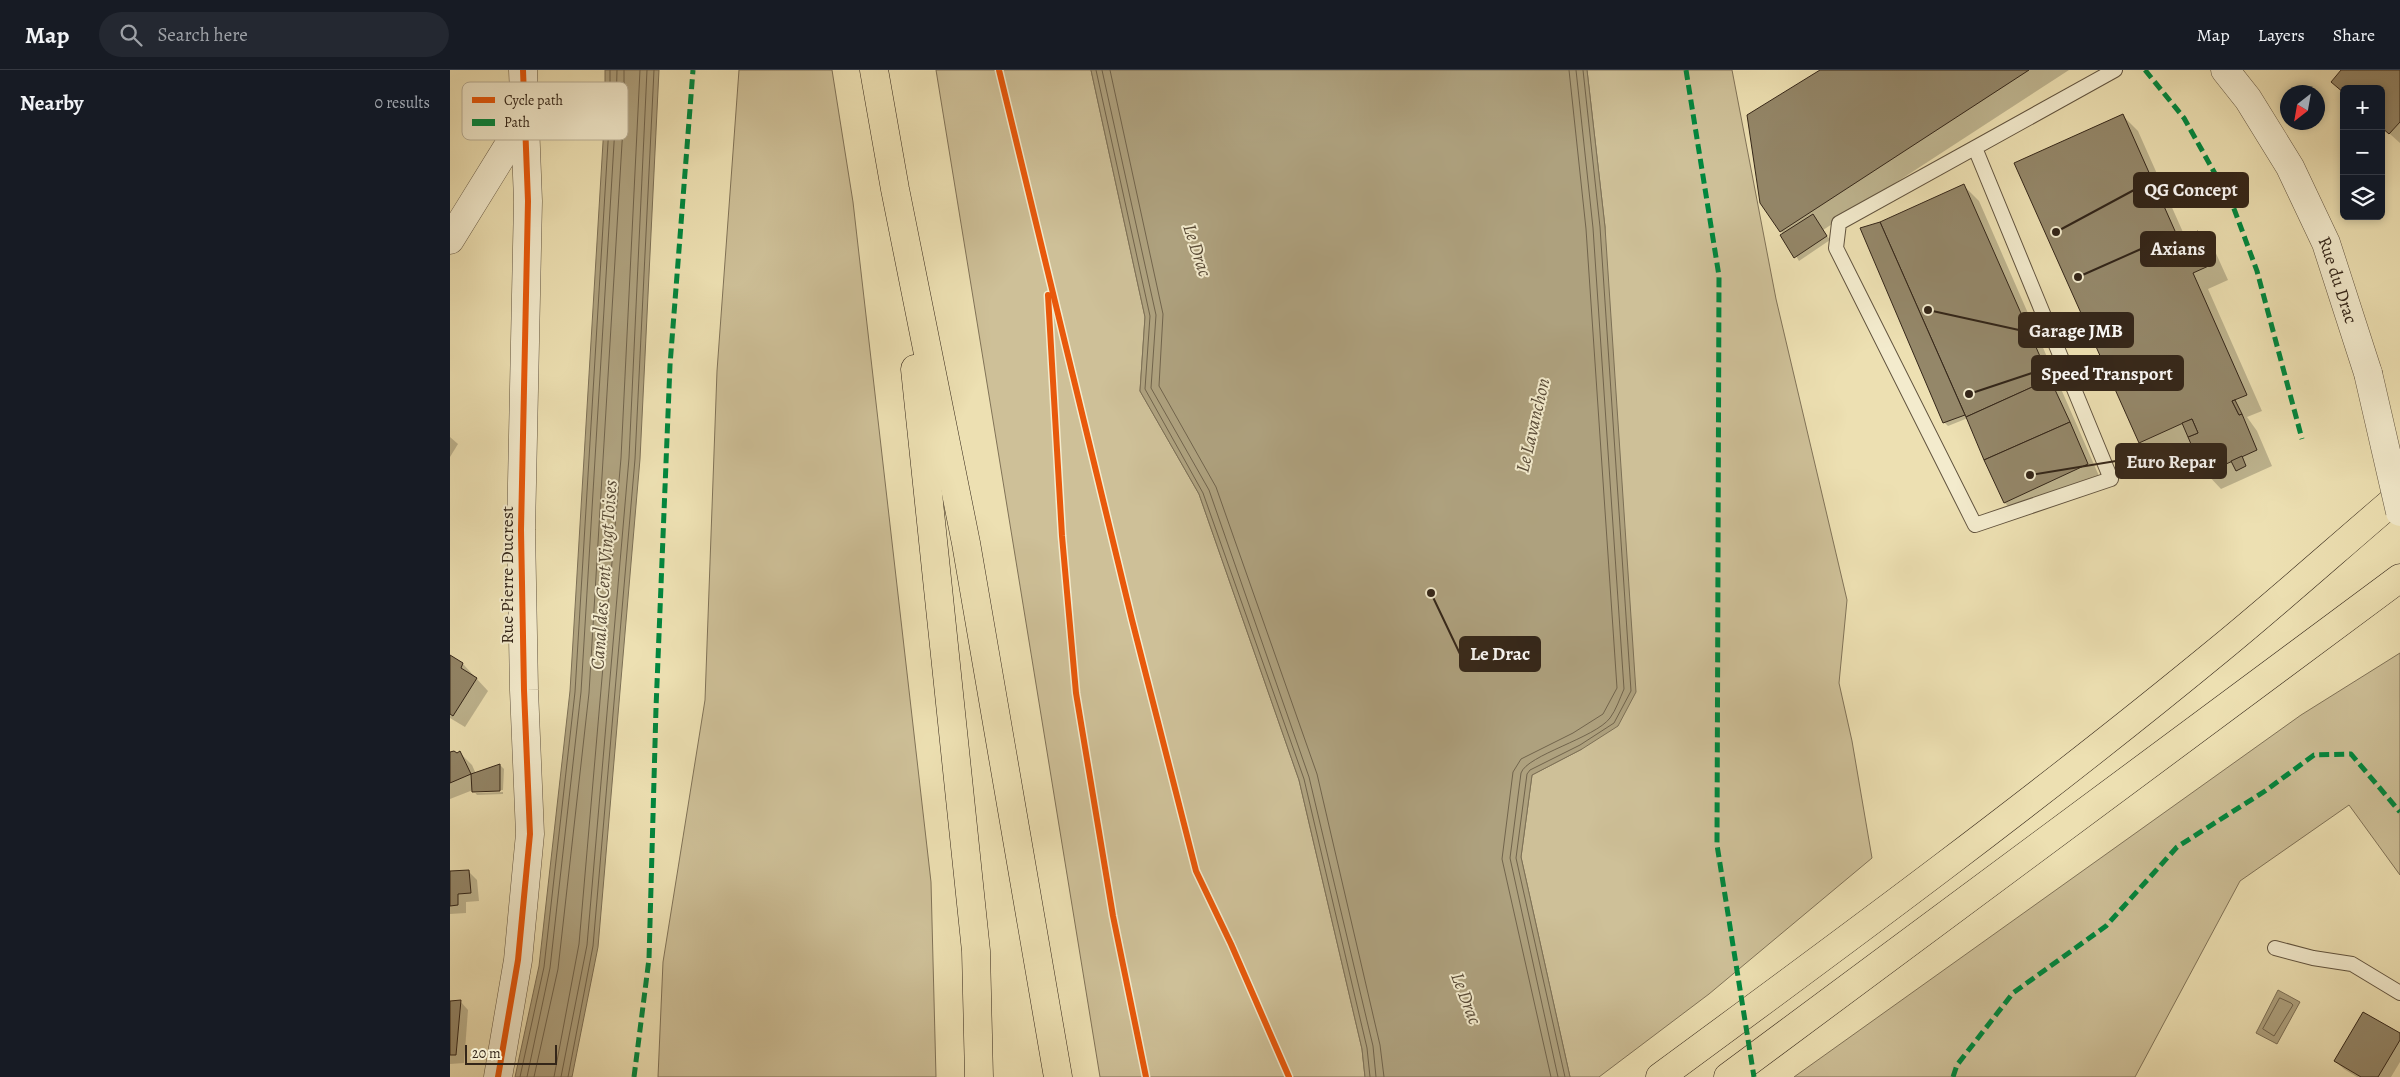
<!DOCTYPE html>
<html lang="en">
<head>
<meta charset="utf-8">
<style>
	body { margin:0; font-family:Alegreya,serif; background:#242831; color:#f1f3f6 }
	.controls { position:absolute; right:15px; top:15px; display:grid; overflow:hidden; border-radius:8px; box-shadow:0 2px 8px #0003 }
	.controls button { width:45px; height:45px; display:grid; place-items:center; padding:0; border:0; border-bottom:1px solid #363941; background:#171b24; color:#f1f3f6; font:25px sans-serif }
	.compass { position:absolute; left:1830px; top:15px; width:45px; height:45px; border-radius:50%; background:#171b24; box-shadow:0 2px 8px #0003; rotate:211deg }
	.scale { position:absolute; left:15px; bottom:12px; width:92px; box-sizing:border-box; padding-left:5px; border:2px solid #342619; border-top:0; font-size:14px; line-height:18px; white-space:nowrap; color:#342619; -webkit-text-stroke:4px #f3ebcd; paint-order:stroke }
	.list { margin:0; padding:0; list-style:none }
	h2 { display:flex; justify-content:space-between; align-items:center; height:65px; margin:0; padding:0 20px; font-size:21px }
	h2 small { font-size:16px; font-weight:400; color:#9ea1a6 }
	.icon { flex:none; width:28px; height:28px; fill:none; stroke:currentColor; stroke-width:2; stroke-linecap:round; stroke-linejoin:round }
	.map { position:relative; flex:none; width:1950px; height:1007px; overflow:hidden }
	header { display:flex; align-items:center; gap:30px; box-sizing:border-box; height:70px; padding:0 25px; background:#171b24; border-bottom:1px solid #363941 }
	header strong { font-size:24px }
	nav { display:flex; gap:28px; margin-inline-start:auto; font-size:18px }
	.search { width:350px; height:45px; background:#242831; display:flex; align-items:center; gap:12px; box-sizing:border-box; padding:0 18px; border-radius:28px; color:#9ea1a6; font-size:19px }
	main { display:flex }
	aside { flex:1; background:#171b24 }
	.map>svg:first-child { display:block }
</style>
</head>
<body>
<header>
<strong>Map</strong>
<div class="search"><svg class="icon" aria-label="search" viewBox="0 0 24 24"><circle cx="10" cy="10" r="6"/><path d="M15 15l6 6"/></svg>Search here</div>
<nav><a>Map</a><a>Layers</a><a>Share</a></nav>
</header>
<main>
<aside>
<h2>Nearby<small>0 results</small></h2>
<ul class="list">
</ul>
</aside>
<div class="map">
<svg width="1950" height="1007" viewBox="0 0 1950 1007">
	<rect width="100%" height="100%" fill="#ede0b2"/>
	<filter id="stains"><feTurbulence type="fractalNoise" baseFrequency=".004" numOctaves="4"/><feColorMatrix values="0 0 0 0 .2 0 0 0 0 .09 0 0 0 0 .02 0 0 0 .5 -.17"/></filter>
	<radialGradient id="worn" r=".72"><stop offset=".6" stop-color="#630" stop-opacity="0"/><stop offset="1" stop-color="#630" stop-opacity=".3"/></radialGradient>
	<g fill="#cec098" stroke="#817358">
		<path d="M289,0h93l21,132 78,680 5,195h-278l5,-115 42,-262 12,-329z"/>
		<path d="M486,0h155l54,247 -5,74 59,103 100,286 63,269 3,28h-265z"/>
		<path d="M1137,0h145l44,229 71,301 -8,83 13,58 20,117 -163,136 -110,83h-29l-49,-220 11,-82 50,-26 23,-522z"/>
		<path d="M1950,583v222l-51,-70 -109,76 -105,196h-341l507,-362z"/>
	</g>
	<g fill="#aea17e" stroke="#7d7056">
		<path d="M155,0h54l-19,389 -42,488 -26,130h-57l24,-111 31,-275 35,-582z"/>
		<path d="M641,0h496l18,157 31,465 -18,34 -36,23 -50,26 -11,82 49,220h-205l-3,-28 -63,-269 -100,-286 -59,-103 5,-74z"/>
		<path d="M1828,920l22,12 -23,42 -21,-11z"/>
	</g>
	<g fill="#0003">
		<path d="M1372,0h247l-246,160 7,10 -31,21 -18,-30z"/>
		<path d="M1893,0h57v73l-19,-17v-37z"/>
		<path d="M1672,45l16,16 48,108 12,-6 16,16 14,31 -20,9 54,122 -15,6 10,14 15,35 -51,23 -15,-16 -14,-31 -36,16 -16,-15 -124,-280z"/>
		<path d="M1513,115l16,16 120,275 -82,39 -12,-12 -37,-85 -20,8 -4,-4 -64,-199z"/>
		<path d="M0,367l8,7 -8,13z"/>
		<path d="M0,586l13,8 25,27 -23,36 -15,-9z"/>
		<path d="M0,683h10l12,12 4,9 24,-9 4,4 -1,21 -28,1v2l28,-1v2l-26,1 -4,-5 -23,9z"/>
		<path d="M19,802l8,8 2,21 -13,1v11l-16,1v-41z"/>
		<path d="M10,931l8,9 -4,53 -14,1v-62z"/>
		<path d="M1950,964v28l-9,15h-34l-13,-8 -9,-8z"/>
	</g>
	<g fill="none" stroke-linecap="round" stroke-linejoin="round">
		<g stroke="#71644c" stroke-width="1">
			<path d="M646,0l54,246 -5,73 58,104 101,286 63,269 3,29"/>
			<path d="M652,0l54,245 -5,73 58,102 100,287 64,269 3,31"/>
			<path d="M660,0l53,244 -4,72 57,101 101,287 63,271 4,32"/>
			<path d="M1830,928l11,5 2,2 -19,31 -11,-7z"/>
			<path d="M70,1007l24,-110 31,-275 35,-583v-39"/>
			<path d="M77,1007l23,-109 31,-276 35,-582 1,-40"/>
			<path d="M84,1007l24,-108 31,-276 35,-583v-40"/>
			<path d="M104,1007l25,-133 42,-486 19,-388"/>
			<path d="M111,1007l26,-132 42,-487 18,-388"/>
			<path d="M118,1007l25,-131 42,-487 19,-389"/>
			<path d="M1101,1007l-49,-218 11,-87 8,-13 52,-26 30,-19 14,-26 -31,-459 -17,-159"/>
			<path d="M1108,1007l-48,-219 11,-85c6,-18 74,-35 89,-55 6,-8 10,-20 14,-29l-31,-461 -17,-158"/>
			<path d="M1115,1007l-49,-219 11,-84 3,-4 50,-25 34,-22 17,-32 -31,-464 -17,-157"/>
		</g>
	</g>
	<g fill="#948769" stroke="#342619">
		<path d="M1370,0h209l-249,162 -20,-29 -13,-88z"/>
		<path d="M1891,0h59v52l-11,12 -8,-7v-38h-37v4l-13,-11z"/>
		<path d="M1673,44l56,126 19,-9 15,33 -20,9 54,122 -15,6 7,14 3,-1 15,36 -53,24 -16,-37 10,-4 -6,-14 -53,24 -125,-280z"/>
		<path d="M1514,114l86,195 -84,38 -86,-195z"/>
		<path d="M1363,144l14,22 -33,22 -14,-23z"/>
		<path d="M1430,152l85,193 -22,8 -83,-195z"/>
		<path d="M1600,309l20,43 -86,38 -18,-43z"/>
		<path d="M1785,330l7,14 -3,1 -7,-14z"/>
		<path d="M1742,349l6,14 -10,4 -6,-14z"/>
		<path d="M1620,352l18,42 -84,39 -20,-43z"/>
		<path d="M1792,386l4,10 -10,5 -5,-10z"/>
		<path d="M0,585l13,8 -2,5 16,10 -24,38 -3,-2z"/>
		<path d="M4,681l3,2 3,-2 11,23 -21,9v-31z"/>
		<path d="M50,694v27l-28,1 -1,-18z"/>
		<path d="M19,800l2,23 -13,1v11l-8,1v-35z"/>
		<path d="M11,930l-5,55h-6v-54z"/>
		<path d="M1913,942l37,21v7l-22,37h-17l-27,-16z"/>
	</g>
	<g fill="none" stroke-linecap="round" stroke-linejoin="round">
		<g stroke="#62543f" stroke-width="16">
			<g id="service">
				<path d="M1525,78l136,331 -136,46 -139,-277 3,-25 276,-153"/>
				<path d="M1825,878l38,10 39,6 48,29"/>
			</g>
		</g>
		<g stroke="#62543f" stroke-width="29">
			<g id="minor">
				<path id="s1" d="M1775,0l23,29 42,68 36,76 42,130"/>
				<path d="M0,170l58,-94 17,-21"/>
				<path d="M48,1007l20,-117 12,-126 -6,-144 -3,-160 7,-329 -5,-131"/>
			</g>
		</g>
		<g stroke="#342619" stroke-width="29">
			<g id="trunk">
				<path d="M424,0l21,119 71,354 92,534"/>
				<path d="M465,299l61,582 3,126"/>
			</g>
		</g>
		<g stroke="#342619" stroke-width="29">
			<g id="motorway">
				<path d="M1210,1007c189,-139 379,-279 560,-428 61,-50 120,-103 180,-154"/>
				<path d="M1278,1007l672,-499"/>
			</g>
		</g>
		<use href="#service" stroke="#f3ebcd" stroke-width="14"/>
		<use href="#minor" stroke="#f3ebcd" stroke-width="28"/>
		<use href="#trunk" stroke="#ede0b2" stroke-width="28"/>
		<use href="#motorway" stroke="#ede0b2" stroke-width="28"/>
		<g stroke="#62543f" stroke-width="29" stroke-linecap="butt">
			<path id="minor-bridge" d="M1918,303l32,139"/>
		</g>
		<use href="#minor-bridge" stroke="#f3ebcd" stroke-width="28"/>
		<g stroke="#00873e" stroke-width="5" stroke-dasharray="10 5" stroke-linecap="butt">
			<path d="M1236,0l33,206 -2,569 37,232"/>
			<path d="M1695,0l39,48 49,88 24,65 45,168"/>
			<path d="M184,1007l15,-118 7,-251 14,-343 23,-295"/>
			<path d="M1503,1007l4,-12 56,-72 93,-67 71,-79 88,-56 49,-36 37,-1 49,58"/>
		</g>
		<g stroke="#f3ebcd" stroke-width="9">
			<g id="cycleway">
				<path d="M549,0l133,550 64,251 35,73 58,133"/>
				<path d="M598,225l14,241 14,157 37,223 33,161"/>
				<path d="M48,1007l20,-117 12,-126 -6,-144 -3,-160 7,-329 -5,-131"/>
			</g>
		</g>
		<use href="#cycleway" stroke="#e8590c" stroke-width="6"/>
	</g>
	<g text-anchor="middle" stroke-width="4" stroke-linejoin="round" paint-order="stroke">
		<g font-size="18" fill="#342619" stroke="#f3ebcd">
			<text dy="6" stroke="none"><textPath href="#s1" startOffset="240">Rue du Drac</textPath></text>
			<text transform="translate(57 505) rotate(-90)" y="6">Rue Pierre Ducrest</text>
		</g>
		<g font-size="19" font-style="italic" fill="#594b37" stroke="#f3ebcd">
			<text transform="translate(748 180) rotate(72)" y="7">Le Drac</text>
			<text transform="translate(1082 355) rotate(-77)" y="7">Le Lavanchon</text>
			<text transform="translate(153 505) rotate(-86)" y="7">Canal des Cent Vingt Toises</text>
			<text transform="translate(1017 928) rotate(69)" y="7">Le Drac</text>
		</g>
	</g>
	<rect x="12" y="12" width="166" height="58" rx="8" fill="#f3ebcd" stroke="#bab097" stroke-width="1"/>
	<rect x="22" y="27" width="23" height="6" fill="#e8590c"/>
	<rect x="22" y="49" width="23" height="7" fill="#00873e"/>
	<g font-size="14" fill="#342619">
		<text x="54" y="35">Cycle path</text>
		<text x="54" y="57">Path</text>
	</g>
	<path fill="none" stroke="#342619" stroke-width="2" d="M1606 162L1684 120M1628 207L1691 179M1478 240L1569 260M1519 324L1582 303M1580 405L1666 391M981 523L1010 584"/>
	<g fill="#342619" stroke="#f3ebcd" stroke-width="2">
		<circle cx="1606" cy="162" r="5"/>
		<circle cx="1628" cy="207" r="5"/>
		<circle cx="1478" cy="240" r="5"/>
		<circle cx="1519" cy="324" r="5"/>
		<circle cx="1580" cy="405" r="5"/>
		<circle cx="981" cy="523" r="5"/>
	</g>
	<g fill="#342619" stroke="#342619" stroke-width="2">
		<rect x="1684" y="103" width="114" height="34" rx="5"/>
		<rect x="1691" y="162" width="74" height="34" rx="5"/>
		<rect x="1569" y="243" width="114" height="34" rx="5"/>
		<rect x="1582" y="286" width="151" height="34" rx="5"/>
		<rect x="1666" y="374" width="110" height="34" rx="5"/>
		<rect x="1010" y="567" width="80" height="34" rx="5"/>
	</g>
	<g font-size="19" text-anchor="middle" font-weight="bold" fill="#fff">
		<text x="1741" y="126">QG Concept</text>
		<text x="1728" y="185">Axians</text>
		<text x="1626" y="267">Garage JMB</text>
		<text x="1657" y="310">Speed Transport</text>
		<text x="1721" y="398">Euro Repar</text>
		<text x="1050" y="590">Le Drac</text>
	</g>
	<rect width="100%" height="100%" filter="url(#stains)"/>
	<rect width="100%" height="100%" fill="url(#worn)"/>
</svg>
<div class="controls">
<button>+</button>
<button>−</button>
<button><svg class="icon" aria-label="layers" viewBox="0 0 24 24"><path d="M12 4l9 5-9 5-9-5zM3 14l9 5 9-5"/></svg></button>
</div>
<svg class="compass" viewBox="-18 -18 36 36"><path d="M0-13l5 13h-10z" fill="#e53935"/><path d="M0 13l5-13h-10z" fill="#9ea1a6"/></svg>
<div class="scale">20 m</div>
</div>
</main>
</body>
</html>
